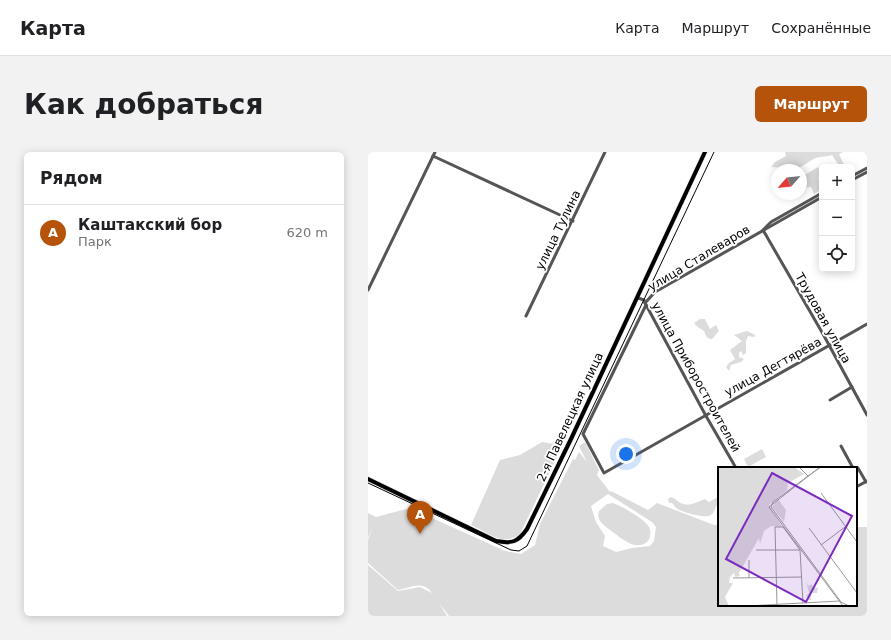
<!DOCTYPE html>
<html lang="ru">
<head>
<meta charset="utf-8">
<style>
	body { margin:0; font-family:"DejaVu Sans",sans-serif; background:#f2f2f2; color:#202124 }
	.controls { position:absolute; right:12px; top:12px; display:grid; overflow:hidden; border-radius:6px; box-shadow:0 2px 10px #0003 }
	.controls button { width:36px; height:36px; display:grid; place-items:center; padding:0; border:0; border-bottom:1px solid #e0e0e0; background:#fff; color:#202124; font:20px sans-serif }
	.compass { position:absolute; left:403px; top:12px; width:36px; height:36px; border-radius:50%; background:#fff; box-shadow:0 2px 10px #0003; rotate:242deg }
	.you { position:absolute; left:258px; top:302px; width:14px; height:14px; margin:-10px; border:3px solid #fff; border-radius:50%; background:#1a73e8; box-shadow:0 0 0 6px #1a73e833 }
	.badge { display:grid; place-items:center; width:26px; height:26px; border-radius:50%; background:#b45309; color:#fff; font-size:13px; font-weight:700 }
	.pin { position:absolute; translate:-50% -33px; filter:drop-shadow(0 1px 2px #0008) }
	.pin::after { content:''; position:absolute; top:21px; width:14px; height:12px; background:inherit; clip-path:polygon(0 0,100% 0,50% 100%) }
	.list { margin:0; padding:0; list-style:none }
	h2 { display:flex; justify-content:space-between; align-items:center; height:52px; margin:0; padding:0 16px; font-size:17px }
	h2 small { font-size:13px; font-weight:400; color:#757577 }
	.list li { display:grid; grid-template-columns:26px 1fr auto; gap:12px; align-items:center; box-sizing:border-box; height:56px; padding:0 16px; border-top:1px solid #e0e0e0 }
	.list b { display:block; font-size:15px; white-space:nowrap }
	.list p { margin:0; font-size:13px; white-space:nowrap; color:#757577 }
	.list em { font-size:13px; font-style:normal; color:#757577 }
	.icon { flex:none; width:22px; height:22px; fill:none; stroke:currentColor; stroke-width:2; stroke-linecap:round; stroke-linejoin:round }
	.map { position:relative; flex:none; width:499px; height:464px; overflow:hidden; border-radius:6px }
	header { display:flex; align-items:center; gap:24px; box-sizing:border-box; height:56px; padding:0 20px; background:#fff; border-bottom:1px solid #e0e0e0 }
	header strong { font-size:19px }
	nav { display:flex; gap:22px; margin-inline-start:auto; font-size:14px }
	.intro { display:flex; align-items:center; justify-content:space-between; box-sizing:border-box; height:96px; padding:0 24px }
	h1 { margin:0; font-size:28px }
	.button { padding:10px 18px; border-radius:6px; background:#b45309; color:#fff; font-size:14px; font-weight:700 }
	main { display:flex; gap:24px; padding:0 24px }
	aside { flex:1; background:#fff; border-radius:6px; box-shadow:0 2px 10px #0003 }
	.map>svg:first-child { display:block }
</style>
</head>
<body>
<header>
<strong>Карта</strong>
<nav><a>Карта</a><a>Маршрут</a><a>Сохранённые</a></nav>
</header>
<div class="intro"><h1>Как добраться</h1><a class="button">Маршрут</a></div>
<main>
<aside>
<h2>Рядом<small></small></h2>
<ul class="list">
<li><span class="badge">A</span><div><b>Каштакский бор</b><p>Парк</p></div><em>620 m</em></li>
</ul>
</aside>
<div class="map">
<svg width="499" height="464" viewBox="0 0 499 464">
	<rect width="100%" height="100%" fill="#fff"/>
	<g fill="#dcdcdc" fill-rule="evenodd">
		<path d="M417,0h58l-4,2 5,11 -4,2 -8,-12c-5,2 -11,1 -16,3 -13,6 -14,12 -30,12v-2l-15,-1 4,-5 11,-6z"/>
		<path d="M450,15l4,8 -4,3 4,6v5l-8,5 -3,-7 -8,1 -2,-5v-6z"/>
		<path d="M332,167h5l5,10 6,-4 3,6 -7,8c-6,0 -6,-4 -8,-8 -4,-3 -7,-4 -10,-8z"/>
		<path d="M379,179l8,4v2l-7,-1 -2,5v12l-3,2 -2,-4 -2,2v4l5,2 -3,3 -10,3 -2,6 -3,-4 3,-4 6,-4 -5,-9 12,-9 -8,-6z"/>
		<path d="M174,290l18,3v6l-40,83c-17,13 -32,-1 -49,-9l29,-65 20,-5z"/>
		<path d="M217,290l14,28 -2,5 13,17 1,-1 37,19 9,-7 57,22h5v80h137v-78h11v89h-418l-10,-13 8,13h-79v-51l30,26 22,-4 12,6c-9,-13 -20,-6 -34,-3l-30,-27v-23l5,-14 -5,12v-25l8,4 34,-9 95,43 16,3 14,-9 5,-21 33,-65 2,1 4,-8 8,10 -8,-16zM240,342l44,28 4,5 -2,14 -4,5 -18,2 -16,4 -13,-6 2,-10 -9,-14 -5,-16z"/>
		<path d="M394,297l4,8 -18,10 -4,-8z"/>
		<path d="M303,345c4,1 5,3 8,5 9,6 18,0 26,-3l4,3 9,-5 1,4c-3,4 -4,11 -8,14 -5,4 -30,-3 -35,-7 -1,-1 -2,-3 -4,-5h-3l-1,-4z"/>
		<path d="M245,351c7,2 33,17 36,24 2,4 2,10 -1,14 -12,12 -28,-4 -38,-11 -7,-5 -14,-10 -11,-19l8,-7z"/>
	</g>
	<g fill="none" stroke-linecap="round" stroke-linejoin="round">
		<g stroke="#dbdbdb" stroke-width="5">
			<path id="major" d="M0,327l128,62c16,3 22,1 31,-12l44,-90 134,-287"/>
		</g>
		<g stroke="#555" stroke-width="3">
			<path d="M65,4l140,65"/>
			<path d="M484,24l15,-8"/>
			<path d="M484,28l15,-8"/>
			<path d="M396,77l7,-7 51,-29"/>
			<path d="M395,78l60,104 44,81"/>
			<path d="M0,138l67,-138"/>
			<path d="M270,146l6,2 1,3 61,113 30,52"/>
			<path d="M277,151l10,-11 167,-95"/>
			<path d="M278,153l-63,129 21,39 263,-149"/>
			<path d="M158,164l79,-164"/>
			<path d="M462,248l22,-13"/>
			<path d="M473,294l12,22"/>
			<path d="M488,316h2l8,14"/>
			<path d="M488,335l11,-6"/>
		</g>
		<use href="#major" stroke="#000" stroke-width="4"/>
		<path stroke="#000" stroke-width="1" d="M0,331l143,67 8,1 8,-5 187,-394"/>
	</g>
	<g text-anchor="middle" stroke-width="3.5" stroke-linejoin="round" paint-order="stroke">
		<g font-size="12" fill="#000" stroke="#fff">
			<text transform="translate(190 78) rotate(-64)" y="4">улица Тулина</text>
			<text transform="translate(331 106) rotate(-31)" y="4">улица Сталеваров</text>
			<text transform="translate(455 166) rotate(61)" y="4">Трудовая улица</text>
			<text transform="translate(405 215) rotate(-29)" y="4">улица Дегтярёва</text>
			<text transform="translate(328 225) rotate(61)" y="4">улица Приборостроителей</text>
			<text transform="translate(202 265) rotate(-65)" y="4">2-я Павелецкая улица</text>
		</g>
	</g>
	<g transform="translate(350 315)">
		<rect width="139" height="139" fill="#fff"/>
		<path d="M0,0h76l10,7 -16,9 -1,7 -18,15 13,22 -11,-1 -7,5 -4,13 -1,-6 -20,35 1,3 -5,1 -1,-4 -4,4 -1,6h4l-8,14 4,9h-11zM60,32l8,11 -2,12 -12,-15zM88,115l2,4 4,-2 1,3 5,1 -1,5h-6v7h-5l2,-3 -2,-1 3,-3z" fill="#dcdcdc"/>
		<path fill="none" stroke="#999" stroke-width="1" d="M81,0l9,9 -35,26 -2,5 70,95 8,4M102,0l-51,40 74,99M90,9l13,-9M103,26l36,49M91,61l48,65M103,78l24,-18M38,83h44M82,83l3,53M31,93v18M15,111l69,-1M28,139l94,-5M59,139l-2,-79h8l17,23"/>
		<path fill="#7b2cbf" fill-opacity="0.15" stroke="#7b2cbf" stroke-width="2" d="M54,6l80,43 -46,86 -80,-43z"/>
		<rect width="139" height="139" fill="none" stroke="#000" stroke-width="2"/>
	</g>
</svg>
<div class="controls">
<button>+</button>
<button>−</button>
<button><svg class="icon" aria-label="locate" viewBox="0 0 24 24"><circle cx="12" cy="12" r="6"/><path d="M12 2v4M12 18v4M2 12h4M18 12h4"/></svg></button>
</div>
<svg class="compass" viewBox="-18 -18 36 36"><path d="M0-13l5 13h-10z" fill="#e53935"/><path d="M0 13l5-13h-10z" fill="#757577"/></svg>
<div class="you"></div>
<div class="pin badge" style="left:52px;top:382px">A</div>
</div>
</main>
</body>
</html>
